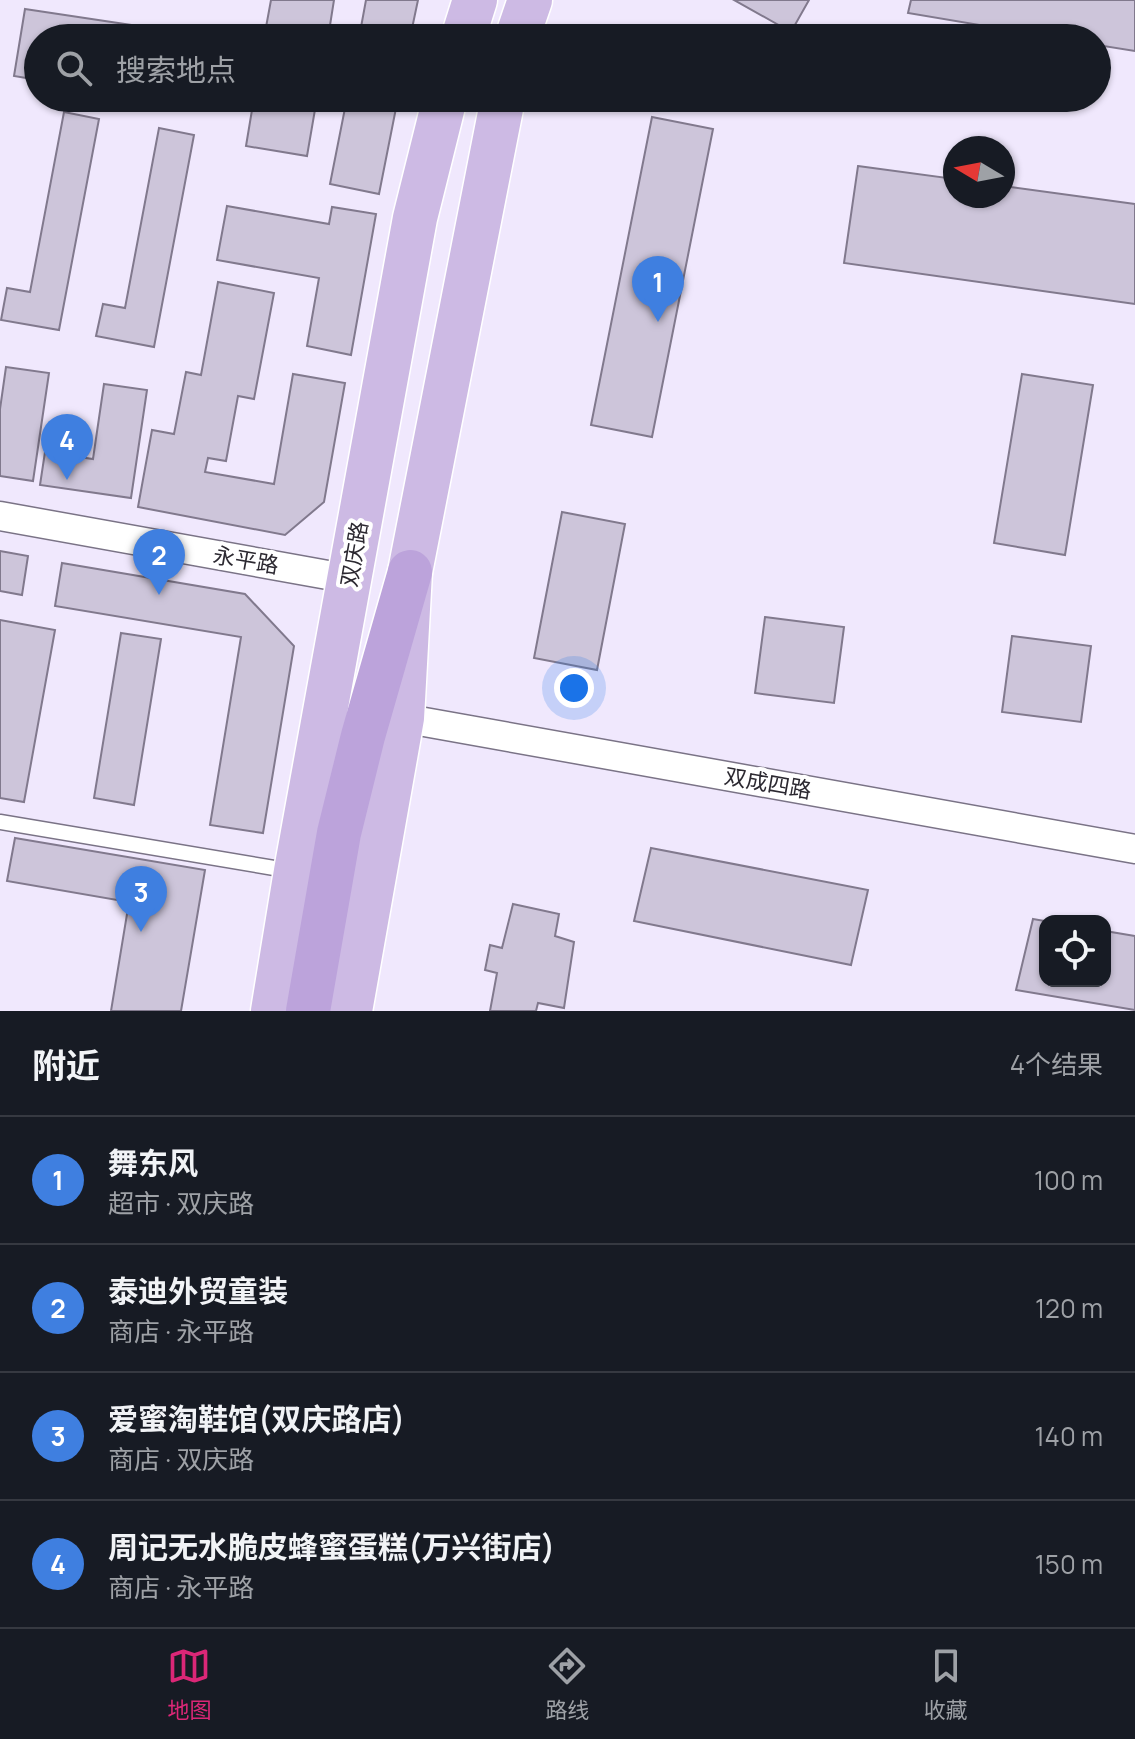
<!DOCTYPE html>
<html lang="zh">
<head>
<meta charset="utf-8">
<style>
	body { margin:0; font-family:Manrope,"Noto Sans SC",sans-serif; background:#20242c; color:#f1f3f6 }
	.controls { position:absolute; right:24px; bottom:24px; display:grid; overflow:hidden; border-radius:16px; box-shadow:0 2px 6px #0004 }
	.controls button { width:72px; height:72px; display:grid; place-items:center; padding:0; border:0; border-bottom:2px solid #363941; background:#171b24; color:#f1f3f6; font:40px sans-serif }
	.compass { position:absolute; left:943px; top:136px; width:72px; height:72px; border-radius:50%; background:#171b24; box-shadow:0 2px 6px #0004; rotate:280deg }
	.you { position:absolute; left:574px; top:688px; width:28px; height:28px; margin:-20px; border:6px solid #fff; border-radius:50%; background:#1a73e8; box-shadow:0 0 0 12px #1a73e833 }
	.badge { display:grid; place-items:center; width:52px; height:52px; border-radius:50%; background:#db2777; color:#fff; font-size:26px; font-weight:700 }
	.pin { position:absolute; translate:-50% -66px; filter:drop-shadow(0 2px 4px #0008) }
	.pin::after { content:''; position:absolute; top:42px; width:28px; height:24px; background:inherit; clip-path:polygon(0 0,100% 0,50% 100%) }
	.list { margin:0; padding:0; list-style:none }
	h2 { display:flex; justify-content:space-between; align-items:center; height:104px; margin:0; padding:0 32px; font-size:34px }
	h2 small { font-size:26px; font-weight:400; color:#9ea1a6 }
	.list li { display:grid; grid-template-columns:52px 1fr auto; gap:24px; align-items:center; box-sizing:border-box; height:128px; padding:0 32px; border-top:2px solid #363941 }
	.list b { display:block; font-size:30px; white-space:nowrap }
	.list p { margin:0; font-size:26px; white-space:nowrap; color:#9ea1a6 }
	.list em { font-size:26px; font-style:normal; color:#9ea1a6 }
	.icon { flex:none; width:44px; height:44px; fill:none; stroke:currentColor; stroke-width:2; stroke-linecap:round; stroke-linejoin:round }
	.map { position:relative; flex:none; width:1135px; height:1011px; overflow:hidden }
	.search { position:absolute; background:#171b24; box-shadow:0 2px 6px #0004; left:24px; right:24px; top:24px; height:88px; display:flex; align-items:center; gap:20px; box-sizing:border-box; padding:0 28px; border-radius:44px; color:#9ea1a6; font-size:30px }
	.sheet { height:616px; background:#171b24 }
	nav { display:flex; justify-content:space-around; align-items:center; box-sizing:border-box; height:112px; border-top:2px solid #363941; background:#171b24; font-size:22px; color:#9ea1a6 }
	nav a { display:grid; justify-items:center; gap:4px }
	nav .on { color:#db2777 }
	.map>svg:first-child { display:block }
</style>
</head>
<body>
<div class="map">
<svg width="1135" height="1011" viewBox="0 0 1135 1011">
	<rect width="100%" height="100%" fill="#f0e8fd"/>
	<g fill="#cdc5da" stroke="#81798d" stroke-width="2">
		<path d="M271,0h63l-6,38h-64z"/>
		<path d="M366,0h52l-8,38h-51z"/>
		<path d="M734,0h75l-18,32z"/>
		<path d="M911,0h224v51l-38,-6v-7h-40l-149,-25z"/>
		<path d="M25,9l193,29h-180v42l-24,-4z"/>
		<path d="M161,98h49l-1,7z"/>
		<path d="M254,98h63l-10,58 -61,-10z"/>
		<path d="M347,98h51l-19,96 -49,-10z"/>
		<path d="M64,112l35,7 -40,211 -58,-10 6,-32 23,4z"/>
		<path d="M652,117l61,12 -61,308 -61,-12z"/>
		<path d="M159,128l35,7 -40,212 -58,-11 7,-32 22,4z"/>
		<path d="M858,166l97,13v17h48v-10l132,18v100l-291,-41z"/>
		<path d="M227,206l102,18 3,-17 44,7 -25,141 -44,-9 12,-68 -102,-18z"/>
		<path d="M218,282l56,11 -20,106 -16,-3 -12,65 -18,-3 -3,14 69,12 19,-110 52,9 -21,119 -39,33 -147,-28 14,-77 22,4 12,-62 15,3z"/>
		<path d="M6,367l43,6 -16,108 -33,-5v-67z"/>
		<path d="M1022,374l71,11 -28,170 -71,-12z"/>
		<path d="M104,384l43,6 -16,108 -91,-13 5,-33 48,7z"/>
		<path d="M562,512l63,12 -28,146 -63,-12z"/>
		<path d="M0,551l28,5 -6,39 -22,-4z"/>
		<path d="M62,563l183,31 49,52 -31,187 -53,-8 31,-188 -186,-31z"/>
		<path d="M765,617l79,10 -10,76 -79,-10z"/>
		<path d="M0,620l55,10 -31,172 -24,-4z"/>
		<path d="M121,633l40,6 -27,166 -40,-7z"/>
		<path d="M1012,636l79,10 -10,76 -79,-10z"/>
		<path d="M15,838l190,32 -24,141h-70l18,-109 -122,-21z"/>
		<path d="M651,848l217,42 -17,75 -217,-44z"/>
		<path d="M513,904l46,10 -4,22 19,6 -10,66 -26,-5 -2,8h-46l7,-38 -12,-3 5,-25 12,3z"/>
		<path d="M1033,919l12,2v60h60v-50l30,5v74l-119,-20z"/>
	</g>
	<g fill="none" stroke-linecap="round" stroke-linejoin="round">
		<g stroke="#7a7386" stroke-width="17">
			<path id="service" d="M0,822l292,49"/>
		</g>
		<g stroke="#7a7386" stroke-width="31">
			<g id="minor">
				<path d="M0,516l350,63"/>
				<path d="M402,718l733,131"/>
			</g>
		</g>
		<g stroke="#fff" stroke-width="47">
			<g id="primary">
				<path d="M463,38l12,-38"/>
				<path d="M517,38l13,-38"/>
				<path d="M273,1011l23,-140 119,-653 30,-120"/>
				<path d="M350,1011l52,-293 8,-146 93,-474"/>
			</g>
		</g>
		<g stroke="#fff" stroke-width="47">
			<path id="trunk" d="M308,1011l31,-178 24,-97 47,-164"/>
		</g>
		<use href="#service" stroke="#fff" stroke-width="14"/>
		<use href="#minor" stroke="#fff" stroke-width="28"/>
		<use href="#primary" stroke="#cdbae4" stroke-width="44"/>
		<use href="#trunk" stroke="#bca3db" stroke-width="44"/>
	</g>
	<g text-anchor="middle" stroke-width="8" stroke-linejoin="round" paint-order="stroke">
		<g font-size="22" fill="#2c2931" stroke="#fff">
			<text transform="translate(354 554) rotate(-80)" y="8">双庆路</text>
			<text transform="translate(246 560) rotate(10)" y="8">永平路</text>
			<text transform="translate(768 783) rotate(10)" y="8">双成四路</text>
		</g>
	</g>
</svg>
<div class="controls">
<button><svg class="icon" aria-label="locate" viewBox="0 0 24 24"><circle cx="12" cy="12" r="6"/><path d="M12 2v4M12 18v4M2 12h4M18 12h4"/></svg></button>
</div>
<svg class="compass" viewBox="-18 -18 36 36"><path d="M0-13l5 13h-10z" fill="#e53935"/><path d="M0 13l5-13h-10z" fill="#9ea1a6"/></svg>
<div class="you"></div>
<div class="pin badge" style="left:658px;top:322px;background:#3f7fe0">1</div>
<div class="pin badge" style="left:159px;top:595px;background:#3f7fe0">2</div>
<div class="pin badge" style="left:141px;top:932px;background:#3f7fe0">3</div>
<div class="pin badge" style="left:67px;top:480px;background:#3f7fe0">4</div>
<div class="search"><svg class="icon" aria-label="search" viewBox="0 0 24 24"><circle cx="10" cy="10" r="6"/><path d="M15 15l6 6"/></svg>搜索地点</div>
</div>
<section class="sheet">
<h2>附近<small>4个结果</small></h2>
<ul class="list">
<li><span class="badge" style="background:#3f7fe0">1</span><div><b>舞东风</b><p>超市 · 双庆路</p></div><em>100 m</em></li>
<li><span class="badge" style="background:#3f7fe0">2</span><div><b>泰迪外贸童装</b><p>商店 · 永平路</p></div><em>120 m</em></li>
<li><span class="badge" style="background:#3f7fe0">3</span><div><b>爱蜜淘鞋馆(双庆路店)</b><p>商店 · 双庆路</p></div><em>140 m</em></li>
<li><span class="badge" style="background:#3f7fe0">4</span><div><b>周记无水脆皮蜂蜜蛋糕(万兴街店)</b><p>商店 · 永平路</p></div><em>150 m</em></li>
</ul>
</section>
<nav>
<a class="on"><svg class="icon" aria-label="map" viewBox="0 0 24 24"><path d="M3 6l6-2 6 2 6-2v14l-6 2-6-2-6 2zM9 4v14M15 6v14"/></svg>地图</a>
<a><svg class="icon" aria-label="directions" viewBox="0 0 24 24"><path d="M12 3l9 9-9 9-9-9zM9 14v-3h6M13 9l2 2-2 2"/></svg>路线</a>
<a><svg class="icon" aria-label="saved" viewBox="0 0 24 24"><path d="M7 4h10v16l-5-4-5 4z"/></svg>收藏</a>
</nav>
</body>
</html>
